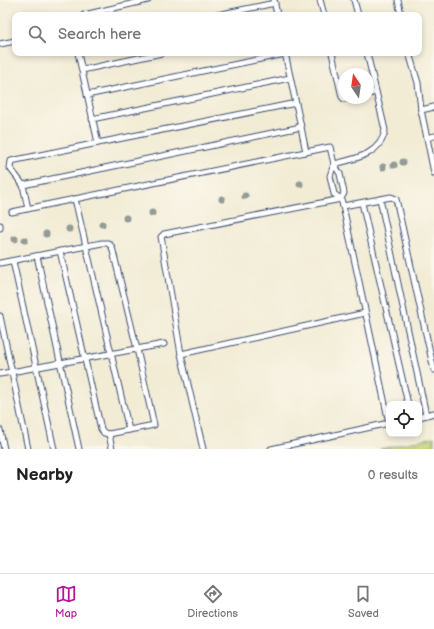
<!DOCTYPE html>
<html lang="en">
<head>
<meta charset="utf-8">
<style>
	body { margin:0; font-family:"Balsamiq Sans",sans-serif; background:#f2f2f2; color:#222 }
	.controls { position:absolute; right:12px; bottom:12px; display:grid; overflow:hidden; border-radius:8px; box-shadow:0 2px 6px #0003 }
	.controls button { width:36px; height:36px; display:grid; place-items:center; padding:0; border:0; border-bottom:1px solid #e0e0e0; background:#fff; color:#222; font:20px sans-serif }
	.compass { position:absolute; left:338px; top:68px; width:36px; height:36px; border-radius:50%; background:#fff; box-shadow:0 2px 6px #0003; rotate:347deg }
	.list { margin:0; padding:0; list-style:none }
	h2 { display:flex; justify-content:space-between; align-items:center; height:52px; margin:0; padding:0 16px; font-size:17px }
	h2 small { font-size:13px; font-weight:400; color:#767676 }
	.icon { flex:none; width:22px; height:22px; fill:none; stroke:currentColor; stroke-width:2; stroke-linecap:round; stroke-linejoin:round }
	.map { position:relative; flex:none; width:434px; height:449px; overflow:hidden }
	.search { position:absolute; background:#fff; box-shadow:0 2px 6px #0003; left:12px; right:12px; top:12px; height:44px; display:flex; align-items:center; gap:10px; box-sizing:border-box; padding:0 14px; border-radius:8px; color:#767676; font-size:15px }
	.sheet { height:124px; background:#fff }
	nav { display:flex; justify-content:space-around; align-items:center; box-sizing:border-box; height:56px; border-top:1px solid #e0e0e0; background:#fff; font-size:11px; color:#767676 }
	nav a { display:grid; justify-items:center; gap:2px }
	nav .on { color:#b5179e }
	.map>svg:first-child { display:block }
</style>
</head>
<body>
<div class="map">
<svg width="434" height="449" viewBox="0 0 434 449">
	<rect width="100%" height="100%" fill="#fbf7ec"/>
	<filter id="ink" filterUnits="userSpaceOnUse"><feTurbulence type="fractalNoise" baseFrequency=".025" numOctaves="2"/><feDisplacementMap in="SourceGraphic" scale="8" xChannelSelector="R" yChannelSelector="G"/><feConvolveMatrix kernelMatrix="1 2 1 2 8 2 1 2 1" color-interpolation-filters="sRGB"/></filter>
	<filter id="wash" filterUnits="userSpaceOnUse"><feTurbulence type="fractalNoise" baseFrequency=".012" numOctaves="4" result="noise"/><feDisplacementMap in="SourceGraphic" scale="16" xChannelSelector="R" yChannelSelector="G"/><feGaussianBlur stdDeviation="0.9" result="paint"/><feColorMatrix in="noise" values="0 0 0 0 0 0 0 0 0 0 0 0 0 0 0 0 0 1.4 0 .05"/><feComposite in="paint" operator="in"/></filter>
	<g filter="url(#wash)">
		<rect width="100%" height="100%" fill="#f2ecd5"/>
		<path fill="#c1d173" stroke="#6e8068" d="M434,437v12h-54z"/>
	</g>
	<g filter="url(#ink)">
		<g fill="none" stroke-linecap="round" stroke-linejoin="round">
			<g stroke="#3b4b70" stroke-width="7">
				<g id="service">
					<path d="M274,0l3,15"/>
					<path d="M320,0l4,15"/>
					<path d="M354,0l4,15"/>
					<path d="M398,0l3,15"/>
					<path d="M84,15l64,-15"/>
					<path d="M217,15l58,-12"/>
					<path d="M0,44l15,-3"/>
					<path d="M285,53l16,74"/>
					<path d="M332,53l10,44 2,2 6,-1"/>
					<path d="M409,53l9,30 3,27 6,28"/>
					<path d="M82,70l80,-17"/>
					<path d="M368,94l8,-2"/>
					<path d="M87,95l198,-41"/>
					<path d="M421,110l13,-3"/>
					<path d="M92,119l198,-41"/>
					<path d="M434,136l-7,2 7,35"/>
					<path d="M98,143l198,-40"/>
					<path d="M334,164l6,10 4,19 -3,6 -7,-5 -4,-18z"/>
					<path d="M23,185l278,-58 5,25"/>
					<path d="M75,199l255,-52 4,17c20,-5 47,-9 51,-34l-18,-77"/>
					<path d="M380,199l46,216"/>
					<path d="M362,203l46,201"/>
					<path d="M343,206l-2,-7 -177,35 -3,3 1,5 19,112 184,-41"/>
					<path d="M28,209l-5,-24 -13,-17 1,-7 87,-18 -20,-90"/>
					<path d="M12,212l63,-13 54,231"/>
					<path d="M0,225v3"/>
					<path d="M60,251l41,178 3,4 5,1"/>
					<path d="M37,256l42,193"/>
					<path d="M13,261l41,188"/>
					<path d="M0,263l102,-20h6l4,4 25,102 17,76 -45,9 3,15"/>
					<path d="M0,316l28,133"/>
					<path d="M181,354l22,95"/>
					<path d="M0,374l164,-30"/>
					<path d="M419,417l15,-4"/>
					<path d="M389,423l-46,-217 48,-9 5,2 38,171"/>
					<path d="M0,430l4,19"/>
					<path d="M271,449l118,-26"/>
				</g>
			</g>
			<use href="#service" stroke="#fff" stroke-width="5"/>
		</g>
		<g fill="#929b96">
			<circle cx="403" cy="162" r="3.5"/>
			<circle cx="394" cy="165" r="3.5"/>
			<circle cx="383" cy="167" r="3.5"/>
			<circle cx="300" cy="184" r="3.5"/>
			<circle cx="245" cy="196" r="3.5"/>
			<circle cx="222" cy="199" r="3.5"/>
			<circle cx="152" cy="213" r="3.5"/>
			<circle cx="126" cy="218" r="3.5"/>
			<circle cx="102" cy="224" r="3.5"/>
			<circle cx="69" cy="229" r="3.5"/>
			<circle cx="46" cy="234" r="3.5"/>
			<circle cx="15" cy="239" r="3.5"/>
			<circle cx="25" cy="240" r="3.5"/>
		</g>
	</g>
</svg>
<div class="controls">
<button><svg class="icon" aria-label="locate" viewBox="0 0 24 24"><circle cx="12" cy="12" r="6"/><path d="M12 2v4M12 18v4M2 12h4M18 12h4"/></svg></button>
</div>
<svg class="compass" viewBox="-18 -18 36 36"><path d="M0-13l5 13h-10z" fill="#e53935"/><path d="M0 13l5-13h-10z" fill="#767676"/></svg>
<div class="search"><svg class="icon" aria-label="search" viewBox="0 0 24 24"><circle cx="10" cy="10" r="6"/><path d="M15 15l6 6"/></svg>Search here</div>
</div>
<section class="sheet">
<h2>Nearby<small>0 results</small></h2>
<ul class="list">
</ul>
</section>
<nav>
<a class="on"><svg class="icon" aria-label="map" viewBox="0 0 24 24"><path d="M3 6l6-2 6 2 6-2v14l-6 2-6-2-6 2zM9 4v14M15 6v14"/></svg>Map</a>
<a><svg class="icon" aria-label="directions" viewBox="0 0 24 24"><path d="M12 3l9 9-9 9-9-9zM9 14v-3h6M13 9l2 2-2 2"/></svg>Directions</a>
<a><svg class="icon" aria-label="saved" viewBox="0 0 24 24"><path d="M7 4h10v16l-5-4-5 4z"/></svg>Saved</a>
</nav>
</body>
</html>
